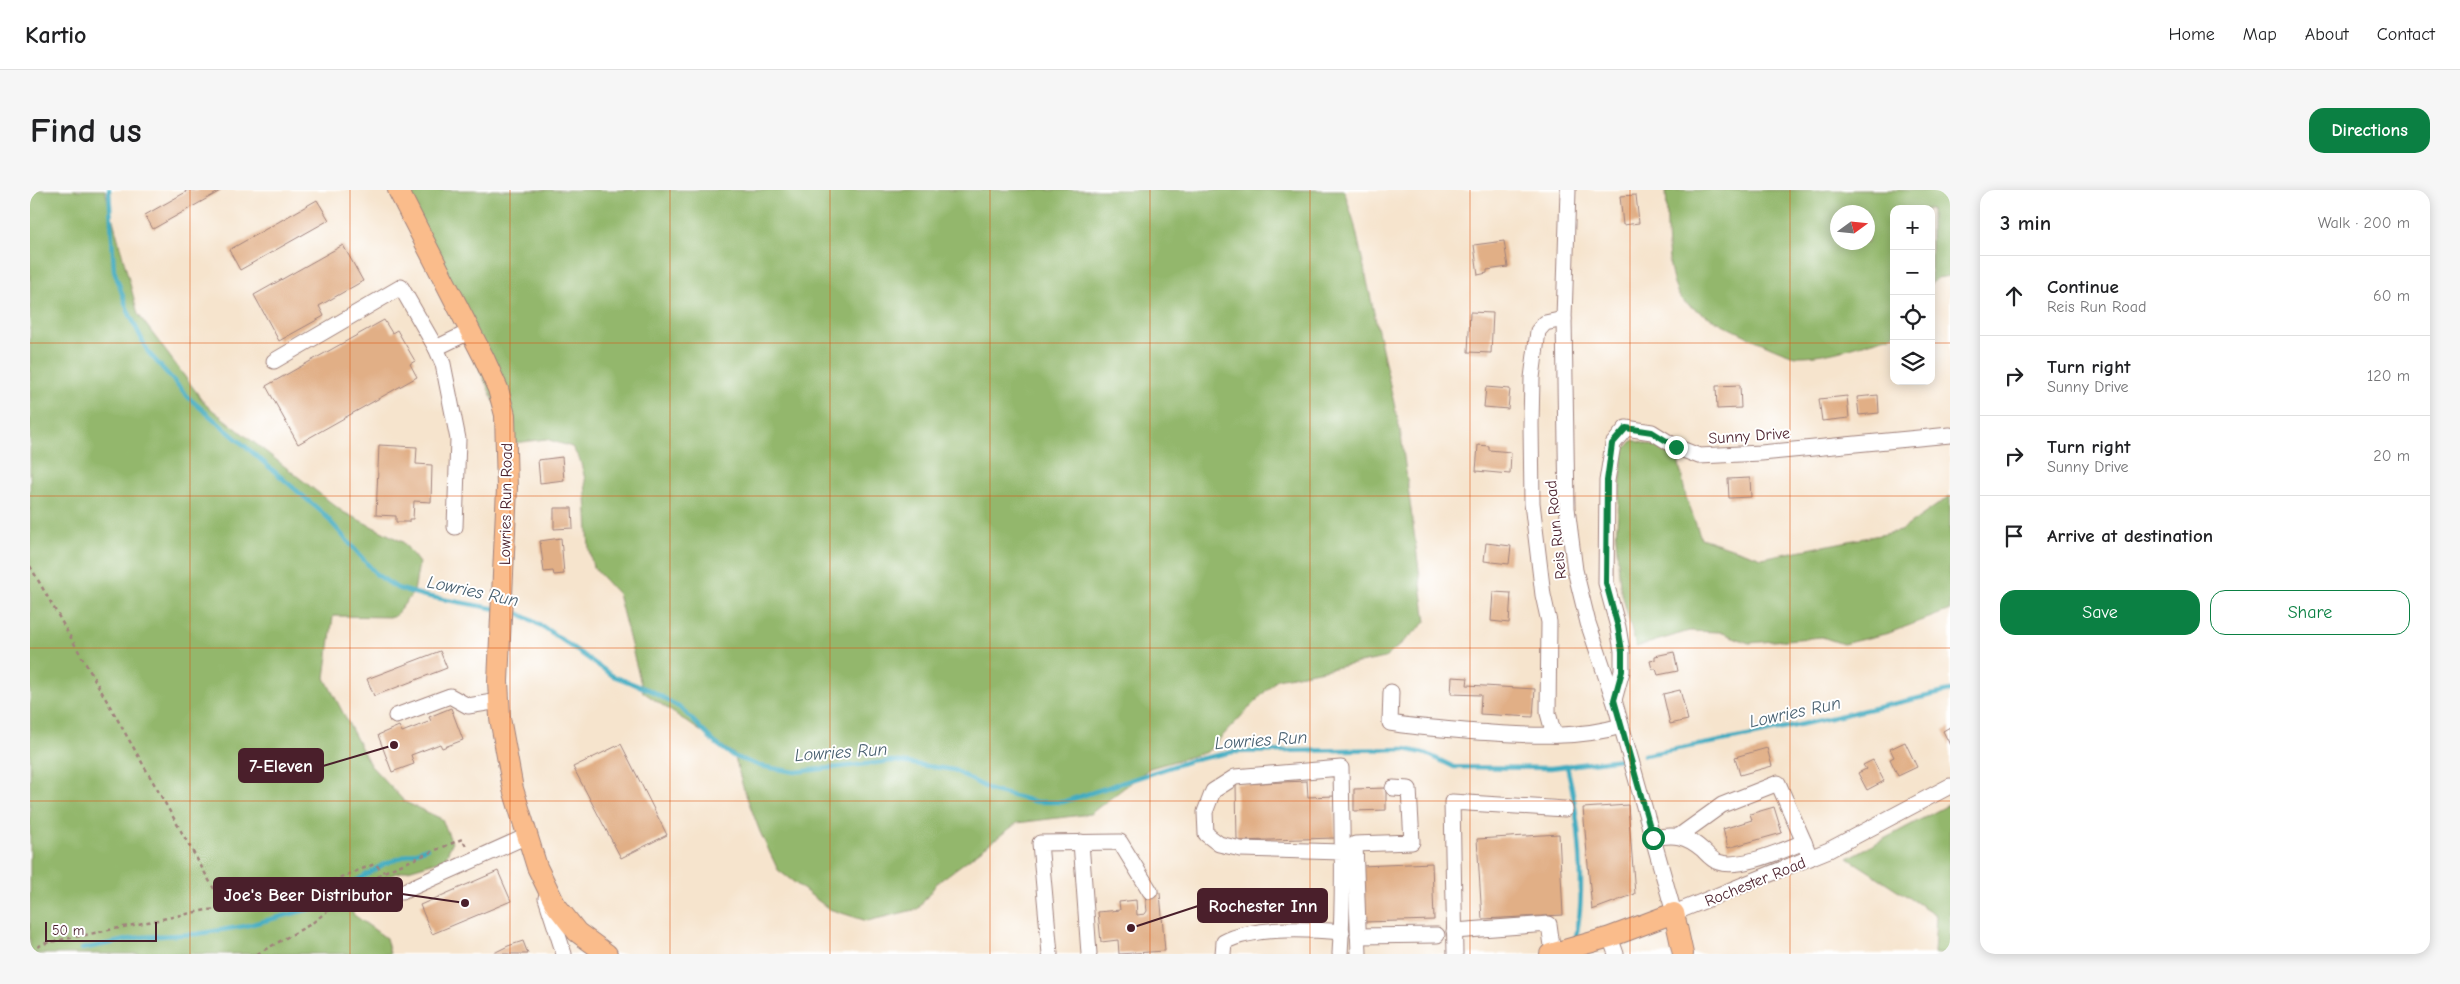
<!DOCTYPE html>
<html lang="en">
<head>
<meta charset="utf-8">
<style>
	body { margin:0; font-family:"Comic Neue",sans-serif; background:#f6f6f6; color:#202124 }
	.controls { position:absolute; right:15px; top:15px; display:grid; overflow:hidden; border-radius:10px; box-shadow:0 2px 12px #0003 }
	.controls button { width:45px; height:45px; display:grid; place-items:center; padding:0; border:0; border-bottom:1px solid #e0e0e0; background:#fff; color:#202124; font:25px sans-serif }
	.compass { position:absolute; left:1800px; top:15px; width:45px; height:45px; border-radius:50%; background:#fff; box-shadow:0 2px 12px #0003; rotate:75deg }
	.scale { position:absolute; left:15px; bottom:12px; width:112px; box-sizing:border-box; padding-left:5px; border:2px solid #4a1f2b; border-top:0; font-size:14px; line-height:18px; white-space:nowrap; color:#4a1f2b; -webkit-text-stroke:4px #fff; paint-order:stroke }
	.stop { position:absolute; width:15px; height:15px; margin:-11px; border:4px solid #0b8043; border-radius:50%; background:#fff }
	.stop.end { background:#0b8043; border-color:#fff; box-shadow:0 1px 5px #0008 }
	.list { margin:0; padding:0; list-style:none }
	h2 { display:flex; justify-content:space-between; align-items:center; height:65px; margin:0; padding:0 20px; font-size:21px }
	h2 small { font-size:16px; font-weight:400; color:#757577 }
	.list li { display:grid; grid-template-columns:32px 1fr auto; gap:15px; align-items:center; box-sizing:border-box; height:80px; padding:0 20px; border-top:1px solid #e0e0e0 }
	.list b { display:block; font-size:19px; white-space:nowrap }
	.list p { margin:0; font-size:16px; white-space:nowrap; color:#757577 }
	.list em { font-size:16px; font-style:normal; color:#757577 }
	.actions { display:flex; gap:10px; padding:15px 20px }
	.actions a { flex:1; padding:11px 0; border:1px solid #0b8043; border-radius:15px; text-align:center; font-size:18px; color:#0b8043 }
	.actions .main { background:#0b8043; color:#fff }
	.icon { flex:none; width:28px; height:28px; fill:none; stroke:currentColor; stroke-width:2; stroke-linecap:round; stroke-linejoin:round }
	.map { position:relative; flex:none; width:1920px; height:764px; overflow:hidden; border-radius:15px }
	header { display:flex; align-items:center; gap:30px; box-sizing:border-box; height:70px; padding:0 25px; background:#fff; border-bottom:1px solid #e0e0e0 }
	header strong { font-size:24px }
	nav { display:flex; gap:28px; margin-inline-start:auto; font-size:18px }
	.intro { display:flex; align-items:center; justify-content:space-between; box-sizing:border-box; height:120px; padding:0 30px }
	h1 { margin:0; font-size:35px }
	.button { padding:12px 22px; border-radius:15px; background:#0b8043; color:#fff; font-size:18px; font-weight:700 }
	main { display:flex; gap:30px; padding:0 30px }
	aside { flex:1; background:#fff; border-radius:15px; box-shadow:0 2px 12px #0003 }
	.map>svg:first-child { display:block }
</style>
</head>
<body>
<header>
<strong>Kartio</strong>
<nav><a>Home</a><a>Map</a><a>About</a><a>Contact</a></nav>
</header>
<div class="intro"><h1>Find us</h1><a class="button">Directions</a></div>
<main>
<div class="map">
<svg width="1920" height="764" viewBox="0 0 1920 764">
	<rect width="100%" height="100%" fill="#fff"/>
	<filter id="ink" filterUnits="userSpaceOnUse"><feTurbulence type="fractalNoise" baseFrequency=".02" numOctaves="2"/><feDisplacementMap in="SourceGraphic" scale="10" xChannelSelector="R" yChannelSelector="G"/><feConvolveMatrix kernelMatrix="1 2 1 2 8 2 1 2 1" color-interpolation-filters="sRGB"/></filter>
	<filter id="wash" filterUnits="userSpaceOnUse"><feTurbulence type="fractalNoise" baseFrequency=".0096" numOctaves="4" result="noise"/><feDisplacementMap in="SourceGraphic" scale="20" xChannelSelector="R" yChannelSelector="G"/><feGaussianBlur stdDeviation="1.12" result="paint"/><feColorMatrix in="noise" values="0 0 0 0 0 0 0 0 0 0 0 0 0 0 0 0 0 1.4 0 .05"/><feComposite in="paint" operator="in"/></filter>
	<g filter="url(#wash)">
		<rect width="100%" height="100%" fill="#f6e4cd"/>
		<g fill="#93b76c" stroke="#6e6b4c" fill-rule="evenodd">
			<path d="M0,0h75l33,124 68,91 137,107 60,30 16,21 -5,29 -20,25 -61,-1 -8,62 45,87 35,37 37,17 10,24 -7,16 -104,31 13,25 32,23 4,16h-360z"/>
			<path d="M368,0h946l10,32 47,213 25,187 -41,36 -108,21 -70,73 -57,16 -60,46 -73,9 -80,60 -19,26 -51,12 -38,-12 -51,-39 -18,-38 -17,-45 -9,-33 -91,-62 -25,-98 -25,-27 -4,-17 -4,-71 -5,-19 -8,-13 -26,-8 -39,5 -1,-16z"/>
			<path d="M1636,0h284v86l-13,2 -6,6v-75h-37v126c-30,8 -66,22 -97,21 -13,0 -109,-47 -116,-57 -17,-25 -13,-79 -15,-109zM1838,22v30h-30v-30z"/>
			<path d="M1603,250l24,7 21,12 8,38 15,41 61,20 138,-27 50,-35v114l-61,23 -46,11 -21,-7 -73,6 -29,-11 -31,-1 -53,16 -16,-61 -4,-48 7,-87z"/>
			<path d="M1920,614v150h-16l2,-39 -88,-57z"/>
		</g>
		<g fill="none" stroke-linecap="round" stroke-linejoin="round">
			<g stroke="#41abc0" stroke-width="4.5">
				<path d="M79,0l5,80 14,41 20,41 42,47 134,115 53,61 20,13 28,8 72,13"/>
				<path d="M477,421l13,3 25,14 68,48 39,15 30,18 32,33 19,14 27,10 35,6 98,-11 61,9 36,20 47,12h26l126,-41 44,-9 172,-3 22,5 27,13 97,1 70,-9"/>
				<path d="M1614,565l115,-21 191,-43"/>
				<path d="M1537,576c12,47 20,128 8,175"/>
				<path d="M52,759l59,-12 56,-3 48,-8 65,-17 74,-45 43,-16"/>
			</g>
		</g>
		<g id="blocks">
			<g fill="#e1af86">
				<path d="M155,0h37l-69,39 -8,-14 41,-23z"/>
				<path d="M1606,5l3,28 -16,2 -3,-29z"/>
				<path d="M287,10l12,20 -89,50 -11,-20z"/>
				<path d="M1474,51l4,26 -21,3v3l-9,2 -4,-30z"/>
				<path d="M313,55l20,36 -44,25 5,10 -45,25 -25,-46z"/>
				<path d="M1440,122l23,1 -2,40 -23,-1z"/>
				<path d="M354,130l8,13 5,-3 18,31 -5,3 7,13 -119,67 -32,-58z"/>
				<path d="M1710,195l1,23 -24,1 -1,-23z"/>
				<path d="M1456,197l24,2 -2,20 -24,-2z"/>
				<path d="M1848,205l1,18 -20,2 -2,-18z"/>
				<path d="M1817,206l2,22 -27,3 -3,-22z"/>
				<path d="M349,255l38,2 -1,17 16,1 -1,37 -17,-1 -1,18h-4v3h-13v-6l-20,-1z"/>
				<path d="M1448,255l11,1v4l22,2 -1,22 -34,-3z"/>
				<path d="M532,267l2,23 -24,3 -2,-23z"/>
				<path d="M1720,288l1,19 -22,1 -1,-19z"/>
				<path d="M524,318h18l1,20 -19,1z"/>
				<path d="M531,348l3,36 -10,1 -1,-4 -9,1 -4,-31z"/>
				<path d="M1456,353l25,3 -2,18 -25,-3z"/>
				<path d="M1463,402l18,1 -2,30 -18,-2z"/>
				<path d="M410,461l7,17 -73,28 -7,-17z"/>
				<path d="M1644,462l4,19 -20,4 -2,-6h-4l-2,-8 5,-1v-4z"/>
				<path d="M1422,487l16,1 -1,7 68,4 -2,28 -53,-3 1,-19 -30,-1z"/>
				<path d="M1650,500l8,30 -18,4 -7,-30z"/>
				<path d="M421,518l12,32 -21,8 -2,-4 -29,11 3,9 -22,8 -14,-37 21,-9 3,6 29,-11 -2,-4z"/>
				<path d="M1920,537v18l-7,-14z"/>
				<path d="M1875,552l12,25 -19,9 -8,-17 4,-2 -4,-8z"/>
				<path d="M591,554l46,91 -46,23 -48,-91z"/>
				<path d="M1737,558l5,18 -32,9 -5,-18z"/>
				<path d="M1843,570l11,21 -17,9 -9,-17 8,-4 -3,-4z"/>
				<path d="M1277,591l1,16 26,-1 1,42 -98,3 -1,-57z"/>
				<path d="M1356,598v22l-32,1v-22z"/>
				<path d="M1598,615l7,89 -43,16 -9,-102z"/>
				<path d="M1744,617l8,26 -54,15 -5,-19 29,-9 -2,-6z"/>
				<path d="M1529,644l4,81 -81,4 -5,-80z"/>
				<path d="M1402,673l2,57 -71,2 -2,-56z"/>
				<path d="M468,681l13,30 -79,33 -12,-29z"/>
				<path d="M1130,703l5,58 -46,3 -1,-14 -17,2 -3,-30 22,-2 -1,-8 17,-2 1,15 8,-1 2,-3 -2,-17z"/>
				<path d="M493,751l5,13h-36l16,-8z"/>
			</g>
		</g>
	</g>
	<g filter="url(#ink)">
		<use href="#blocks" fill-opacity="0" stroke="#a0827c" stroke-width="1"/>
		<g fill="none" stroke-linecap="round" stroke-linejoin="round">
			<g stroke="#a0827c" stroke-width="17">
				<g id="minor">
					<path d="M1538,0l-4,129 3,189 8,62 13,53 26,77 60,213 155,-63 121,-64"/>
					<path d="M406,158l7,16 15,75 -3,88"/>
					<path d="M244,171l127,-74 35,61 35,-17"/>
					<path d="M1361,502l-1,31c29,5 58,6 87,9 48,3 97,8 144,-6"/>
					<path d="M1584,510l8,-29v-20l-4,-24 -12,-44 1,-102 6,-37 13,-16 26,4 24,15 23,9 62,-3 189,-18"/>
					<path d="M366,526l54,-20 18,10 31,-5"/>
					<path d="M1524,545l-6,-22 1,-91 -6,-27 -11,-92 -1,-79 1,-46 6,-47 7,-8 19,-4"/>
					<path d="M1649,646l43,-31 56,-22 26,59"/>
					<path d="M1623,648c21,-4 33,-3 50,12 4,4 9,10 15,12 21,8 65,-12 86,-20l6,16"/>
					<path d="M1051,652l8,112"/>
					<path d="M372,702l125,-56"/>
					<path d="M516,708l18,56"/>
					<path d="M1424,741l95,-7 4,29"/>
					<path d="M1328,746l79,-1"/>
					<path d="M1580,747l6,17"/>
					<path d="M1020,764l-10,-111 80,-1 30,49"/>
					<path d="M1193,764l1,-12c30,-16 84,-13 118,-10"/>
					<path d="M1310,764c4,-62 2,-124 1,-186l-106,9 -22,14 -8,21 1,22 13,10 22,5 101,3"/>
					<path d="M1329,764l-4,-110 57,-2 -3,-53 -16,-1"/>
					<path d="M1425,764l-3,-152 113,7"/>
				</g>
			</g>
			<g stroke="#a0827c" stroke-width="22">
				<g id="major">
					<path d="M368,0l86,168 14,31 7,26 2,73 -9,193 2,37 13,71 24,78 18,37 22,28 30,22"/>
					<path d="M1520,764l60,-17 64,-24 9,41"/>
				</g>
			</g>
			<g stroke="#a0827c" stroke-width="2.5" stroke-dasharray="4 4" stroke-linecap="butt">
				<path d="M0,376l196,344"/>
				<path d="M0,760l16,-7 160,-33 57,-3 112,-43 9,8"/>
				<path d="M227,764l54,-30 20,-16 53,-36 78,-33 5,9"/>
			</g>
			<use href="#minor" stroke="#fff" stroke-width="15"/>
			<use href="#major" stroke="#fabc8b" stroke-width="20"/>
		</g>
	</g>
	<g fill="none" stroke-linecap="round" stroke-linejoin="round" filter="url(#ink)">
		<path stroke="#0b8043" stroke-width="6" d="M1623,648l-39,-138 8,-29v-20l-4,-24 -12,-44 1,-102 5,-37 14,-16 26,4 24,15"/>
	</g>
	<path fill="none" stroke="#e0560e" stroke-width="1" stroke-opacity="0.55" d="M160,0v764M320,0v764M480,0v764M640,0v764M800,0v764M960,0v764M1120,0v764M1280,0v764M1440,0v764M1600,0v764M1760,0v764M0,153h1864M1901,153h19M0,306h1920M0,458h1920M0,611h1920"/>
	<g text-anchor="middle" stroke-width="4" stroke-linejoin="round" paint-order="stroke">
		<g font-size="16" fill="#4a1f2b" stroke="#fff">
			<text transform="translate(1719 245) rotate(-4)" y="6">Sunny Drive</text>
			<text transform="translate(475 314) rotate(-89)" y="6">Lowries Run Road</text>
			<text transform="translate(1525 340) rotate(-96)" y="6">Reis Run Road</text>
			<text transform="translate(1725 691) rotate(-22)" y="6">Rochester Road</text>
		</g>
		<g font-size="18" font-style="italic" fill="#465e6e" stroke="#fff">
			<text transform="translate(443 401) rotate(12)" y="6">Lowries Run</text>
			<text transform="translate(1765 522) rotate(-12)" y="6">Lowries Run</text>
			<text transform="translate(1231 550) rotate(-4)" y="6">Lowries Run</text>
			<text transform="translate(811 562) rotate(-4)" y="6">Lowries Run</text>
		</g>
	</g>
	<path fill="none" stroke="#4a1f2b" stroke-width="2" d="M364 555L293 576M435 713L372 704M1101 738L1168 716"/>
	<g fill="#4a1f2b" stroke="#fff" stroke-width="2">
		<circle cx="364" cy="555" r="5"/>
		<circle cx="435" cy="713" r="5"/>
		<circle cx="1101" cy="738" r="5"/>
	</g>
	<g fill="#4a1f2b" stroke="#4a1f2b" stroke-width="2">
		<rect x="209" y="559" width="84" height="33" rx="5"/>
		<rect x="184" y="688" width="188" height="33" rx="5"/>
		<rect x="1168" y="699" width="129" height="33" rx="5"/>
	</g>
	<g font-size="18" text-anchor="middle" font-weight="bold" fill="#fff">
		<text x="251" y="582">7-Eleven</text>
		<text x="278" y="711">Joe's Beer Distributor</text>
		<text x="1233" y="722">Rochester Inn</text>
	</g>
</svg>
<div class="controls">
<button>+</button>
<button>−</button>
<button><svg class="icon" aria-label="locate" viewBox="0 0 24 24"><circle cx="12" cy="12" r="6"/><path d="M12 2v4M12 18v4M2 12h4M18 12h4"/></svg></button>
<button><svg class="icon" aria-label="layers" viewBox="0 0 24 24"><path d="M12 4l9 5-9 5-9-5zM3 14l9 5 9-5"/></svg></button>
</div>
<svg class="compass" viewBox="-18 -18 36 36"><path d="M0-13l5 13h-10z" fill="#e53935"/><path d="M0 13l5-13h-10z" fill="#757577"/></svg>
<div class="scale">50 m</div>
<div class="stop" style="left:1623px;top:648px"></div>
<div class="stop end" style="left:1646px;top:257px"></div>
</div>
<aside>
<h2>3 min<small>Walk · 200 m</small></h2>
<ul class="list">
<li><svg class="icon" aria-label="ahead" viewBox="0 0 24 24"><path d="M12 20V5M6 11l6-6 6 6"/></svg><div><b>Continue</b><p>Reis Run Road</p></div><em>60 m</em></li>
<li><svg class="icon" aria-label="right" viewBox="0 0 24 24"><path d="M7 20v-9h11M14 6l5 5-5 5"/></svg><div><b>Turn right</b><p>Sunny Drive</p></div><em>120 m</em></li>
<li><svg class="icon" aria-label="right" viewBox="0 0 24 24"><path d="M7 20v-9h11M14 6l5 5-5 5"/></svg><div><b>Turn right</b><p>Sunny Drive</p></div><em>20 m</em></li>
<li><svg class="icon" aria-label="arrive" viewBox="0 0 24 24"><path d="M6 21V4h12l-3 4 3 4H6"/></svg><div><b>Arrive at destination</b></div></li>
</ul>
<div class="actions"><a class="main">Save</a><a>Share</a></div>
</aside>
</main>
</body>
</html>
